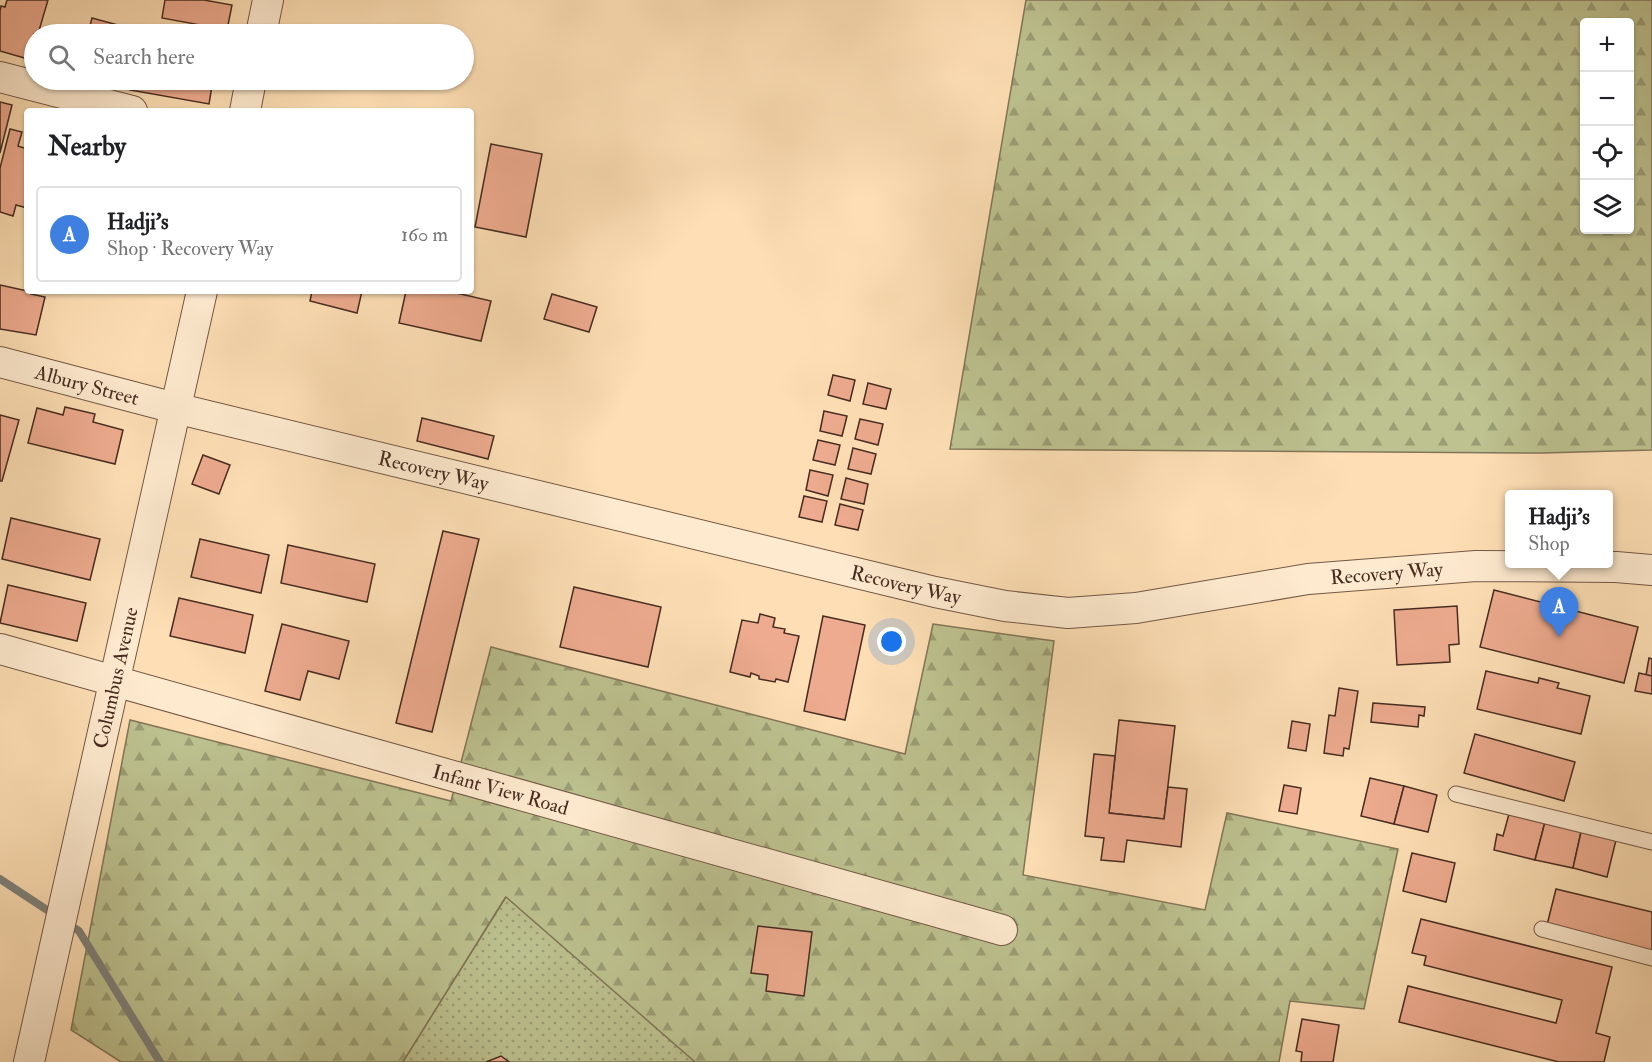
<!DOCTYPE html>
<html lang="en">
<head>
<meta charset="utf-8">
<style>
	body { margin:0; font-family:"IM FELL Double Pica",serif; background:#f6f6f6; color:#202124 }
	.controls { position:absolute; right:18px; top:18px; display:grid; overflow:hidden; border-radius:6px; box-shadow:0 2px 4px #0004 }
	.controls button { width:54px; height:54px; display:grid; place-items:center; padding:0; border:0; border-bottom:2px solid #e0e0e0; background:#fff; color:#202124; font:30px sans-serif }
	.you { position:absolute; left:892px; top:642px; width:21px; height:21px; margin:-15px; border:4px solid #fff; border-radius:50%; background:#1a73e8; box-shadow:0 0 0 9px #1a73e833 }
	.badge { display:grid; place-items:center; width:39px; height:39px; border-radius:50%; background:#b45309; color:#fff; font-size:20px; font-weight:700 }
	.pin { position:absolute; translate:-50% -50px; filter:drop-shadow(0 2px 3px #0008) }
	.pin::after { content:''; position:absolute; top:32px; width:21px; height:18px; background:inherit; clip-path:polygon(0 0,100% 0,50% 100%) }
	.popup { position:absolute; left:1505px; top:490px; width:108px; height:78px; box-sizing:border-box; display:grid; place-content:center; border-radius:6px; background:#fff; filter:drop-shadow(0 2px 4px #0005); font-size:20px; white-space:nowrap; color:#757577 }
	.popup b { font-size:22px; color:#202124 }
	.popup::after { content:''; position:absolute; left:50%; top:100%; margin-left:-12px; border:12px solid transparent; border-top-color:#fff }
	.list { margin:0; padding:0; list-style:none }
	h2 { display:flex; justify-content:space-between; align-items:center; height:78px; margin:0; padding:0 24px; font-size:26px }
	h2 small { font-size:20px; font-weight:400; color:#757577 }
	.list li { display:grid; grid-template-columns:39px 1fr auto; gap:18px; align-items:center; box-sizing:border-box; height:96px; margin:0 12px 12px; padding:0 12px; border:2px solid #e0e0e0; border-radius:6px }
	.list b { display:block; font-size:22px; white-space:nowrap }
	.list p { margin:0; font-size:20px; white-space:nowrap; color:#757577 }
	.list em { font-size:20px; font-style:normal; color:#757577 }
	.icon { flex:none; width:33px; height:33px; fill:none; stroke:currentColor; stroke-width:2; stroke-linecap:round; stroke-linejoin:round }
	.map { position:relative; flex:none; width:1652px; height:1062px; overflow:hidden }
	.search { position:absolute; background:#fff; box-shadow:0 2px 4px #0004; left:24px; top:24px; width:450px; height:66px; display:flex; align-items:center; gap:15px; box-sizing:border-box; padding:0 21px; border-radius:33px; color:#757577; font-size:22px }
	.panel { position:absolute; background:#fff; box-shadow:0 2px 4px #0004; left:24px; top:108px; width:450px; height:186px; border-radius:6px }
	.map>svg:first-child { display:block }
</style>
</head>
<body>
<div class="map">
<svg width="1652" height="1062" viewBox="0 0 1652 1062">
	<defs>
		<pattern id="forest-firs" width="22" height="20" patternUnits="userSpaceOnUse" patternTransform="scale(1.5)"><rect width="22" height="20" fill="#bdc290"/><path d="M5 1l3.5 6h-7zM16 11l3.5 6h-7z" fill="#9b9e75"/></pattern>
		<pattern id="park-dots" width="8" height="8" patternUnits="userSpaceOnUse" patternTransform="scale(1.5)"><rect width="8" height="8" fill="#bdc290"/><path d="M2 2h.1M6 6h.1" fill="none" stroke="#9b9e75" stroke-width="1.8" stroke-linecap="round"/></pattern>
	</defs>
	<rect width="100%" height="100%" fill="#fedfb5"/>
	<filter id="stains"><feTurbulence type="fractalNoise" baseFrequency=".00333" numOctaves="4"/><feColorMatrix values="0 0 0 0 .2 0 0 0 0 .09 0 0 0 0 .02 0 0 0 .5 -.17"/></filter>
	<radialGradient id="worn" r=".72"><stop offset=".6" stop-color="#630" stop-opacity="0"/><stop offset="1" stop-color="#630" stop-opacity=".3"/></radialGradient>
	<g fill="url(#forest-firs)" stroke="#827658" stroke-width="1.5" fill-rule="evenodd">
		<path d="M1026,0h626v450l-110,3 -592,-4zM1584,22h46v208h-46z"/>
		<path d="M933,624l121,17 -31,234 182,35 22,-97 171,36 -34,160 -74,-8 -11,61h-585l-189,-164 -102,164h-282l-50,-32 59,-310 321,81 40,-154 414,107z"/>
	</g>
	<path fill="url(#park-dots)" stroke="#827658" stroke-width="1.5" d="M506,897l189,165h-292z"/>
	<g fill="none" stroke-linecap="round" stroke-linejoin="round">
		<path stroke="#7d817a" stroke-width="8" d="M0,879l79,52 81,131"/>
	</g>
	<g fill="#eeab8f" stroke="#462b20" stroke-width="1.5">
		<path d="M7,0h41l-10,34h-4v6l-1,-1 -5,20 -28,-8v-40l1,-5 4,1z"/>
		<path d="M165,0h39l28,5 -5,25 -65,-12z"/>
		<path d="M92,18l26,7 -3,9h-27z"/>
		<path d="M132,80h81l-4,24 -79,-14z"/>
		<path d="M0,102l12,3 -12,48z"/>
		<path d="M10,129l12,3 -4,14 9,3v59l-11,-3 -3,11 -13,-4v-44z"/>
		<path d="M491,144l51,10 -16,83 -51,-10z"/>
		<path d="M0,285l32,7 -1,2 14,3 -9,38 -36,-6z"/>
		<path d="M312,291h50l-5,22 -47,-12z"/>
		<path d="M406,291h42l43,10 -10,40 -82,-18z"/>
		<path d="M552,294l45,13 -8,25 -45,-13z"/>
		<path d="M833,375l22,5 -5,21 -22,-6z"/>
		<path d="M868,383l23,6 -5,20 -23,-5z"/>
		<path d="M65,407l30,7 -2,8 30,8 -8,34 -87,-21 9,-35 26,7z"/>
		<path d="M824,411l23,5 -5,20 -22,-5z"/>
		<path d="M0,415l19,5 -17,61h-2z"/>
		<path d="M422,418l72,18 -6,23 -71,-18z"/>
		<path d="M860,419l23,5 -5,21 -23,-6z"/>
		<path d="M818,440l22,5 -5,20 -22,-5z"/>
		<path d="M853,448l23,6 -5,20 -23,-5z"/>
		<path d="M203,455l27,10 -11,29 -27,-10z"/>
		<path d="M810,470l23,5 -5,21 -22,-6z"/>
		<path d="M846,478l22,6 -4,20 -23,-5z"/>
		<path d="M804,496l23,5 -5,21 -23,-5z"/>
		<path d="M840,504l23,6 -5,20 -23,-5z"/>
		<path d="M11,518l89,21 -10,41 -88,-21z"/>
		<path d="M443,531l36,8 -47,193 -36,-9z"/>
		<path d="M200,539l69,16 -8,38 -70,-16z"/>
		<path d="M288,545l87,19 -8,38 -86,-19z"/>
		<path d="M8,585l78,18 -9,38 -77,-18z"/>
		<path d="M574,587l87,20 -13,60 -88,-20z"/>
		<path d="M1494,590l144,37 -14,56 -144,-36z"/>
		<path d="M179,598l74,17 -8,38 -75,-17z"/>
		<path d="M1457,606l2,38 -10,1 1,17 -53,3 -3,-55z"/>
		<path d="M760,614l15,4 -2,9 12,2 -1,4 15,3 -11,46 -12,-3 -1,3 -16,-3v-3l-8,-3 -1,4 -20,-5 12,-52 16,3z"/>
		<path d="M823,616l42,9 -20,95 -41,-9z"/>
		<path d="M282,624l67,17 -10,38 -31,-8 -8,29 -35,-9z"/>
		<path d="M1649,658l3,1v17l-6,-1z"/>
		<path d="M1486,671l52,12 1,-5 20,5 -2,5 33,8 -9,38 -104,-25z"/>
		<path d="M1639,673l13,3v18l-17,-3z"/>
		<path d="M1339,688l19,3 -9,58 -5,-1 -1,8 -19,-3 5,-38 6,1z"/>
		<path d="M1373,703l52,4 -1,9 -5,-1 -1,12 -47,-5z"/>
		<path d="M1119,720l56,6 -11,93 -55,-6z"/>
		<path d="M1292,721l18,3 -4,27 -18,-3z"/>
		<path d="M1475,734l100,28 -11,39 -100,-28z"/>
		<path d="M1094,754l21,2 -6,57 55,6 4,-32 19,2 -6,58 -54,-7 -3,22 -23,-2 3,-22 -19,-2z"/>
		<path d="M1370,778l34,8 -10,38 -33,-8z"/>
		<path d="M1284,785l17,3 -4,26 -18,-3z"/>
		<path d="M1404,786l33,9 -9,37 -34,-8z"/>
		<path d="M1509,814l36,8 -10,38 -41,-10 3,-16 6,2z"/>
		<path d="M1545,822l36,10 -8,36 -38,-8z"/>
		<path d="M1581,832l35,8 -9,37 -34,-9z"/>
		<path d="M1412,853l43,10 -9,39 -43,-11z"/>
		<path d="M1556,889l96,23v42l-106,-25z"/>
		<path d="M1421,919l191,48 -16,66 14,4 -6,25h-45l-160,-40 9,-36 148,37 6,-23 -138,-35 2,-9 -14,-3z"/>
		<path d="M758,926l54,6 -8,64 -38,-5 2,-16 -17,-2z"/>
		<path d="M1302,1019l37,6 -6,37h-32l1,-10 -6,-1z"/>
		<path d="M501,1056l8,6h-23z"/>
	</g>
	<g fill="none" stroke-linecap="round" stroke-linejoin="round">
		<g stroke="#745845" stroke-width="17">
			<g id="service">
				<path d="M1456,794l196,48"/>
				<path d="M1542,929l110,29"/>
			</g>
		</g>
		<g stroke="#745845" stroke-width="32">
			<g id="minor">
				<path d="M261,34l7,-34"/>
				<path d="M0,77l132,34"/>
				<path d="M245,111l6,-31"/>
				<path id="s1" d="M0,362l175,46 760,184 70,14 63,7 68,-5 172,-29 168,-13 140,1 36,3"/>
				<path id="s2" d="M0,649l1002,281"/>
				<path id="s3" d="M29,1062l173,-771"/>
			</g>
		</g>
		<use href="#service" stroke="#feeacf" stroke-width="15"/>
		<use href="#minor" stroke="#feeacf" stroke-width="30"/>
	</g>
	<g text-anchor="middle" stroke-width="4.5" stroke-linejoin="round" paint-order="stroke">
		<g font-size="20" fill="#462b20" stroke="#feeacf">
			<text dy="7" stroke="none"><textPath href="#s1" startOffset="90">Albury Street</textPath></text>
			<text dy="7" stroke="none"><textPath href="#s1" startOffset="447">Recovery Way</textPath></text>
			<text dy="7" stroke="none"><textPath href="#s1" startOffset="1419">Recovery Way</textPath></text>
			<text dy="7" stroke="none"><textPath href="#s1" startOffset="933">Recovery Way</textPath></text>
			<text dy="7" stroke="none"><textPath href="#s3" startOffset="394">Columbus Avenue</textPath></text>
			<text dy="7" stroke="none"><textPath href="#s2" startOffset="520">Infant View Road</textPath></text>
		</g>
	</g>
	<rect width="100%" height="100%" filter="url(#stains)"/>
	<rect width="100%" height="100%" fill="url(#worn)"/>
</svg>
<div class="controls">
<button>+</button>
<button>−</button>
<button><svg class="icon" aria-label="locate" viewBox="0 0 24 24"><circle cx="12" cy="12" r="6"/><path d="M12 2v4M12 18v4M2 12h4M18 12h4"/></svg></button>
<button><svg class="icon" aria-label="layers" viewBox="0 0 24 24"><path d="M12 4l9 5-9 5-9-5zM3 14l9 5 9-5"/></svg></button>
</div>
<div class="you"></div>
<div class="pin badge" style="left:1559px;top:637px;background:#3f7fe0">A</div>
<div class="popup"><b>Hadji's</b>Shop</div>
<div class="search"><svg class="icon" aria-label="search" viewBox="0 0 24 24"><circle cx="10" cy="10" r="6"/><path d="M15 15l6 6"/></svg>Search here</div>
<section class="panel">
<h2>Nearby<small></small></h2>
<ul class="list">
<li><span class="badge" style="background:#3f7fe0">A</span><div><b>Hadji's</b><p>Shop · Recovery Way</p></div><em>160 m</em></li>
</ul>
</section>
</div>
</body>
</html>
